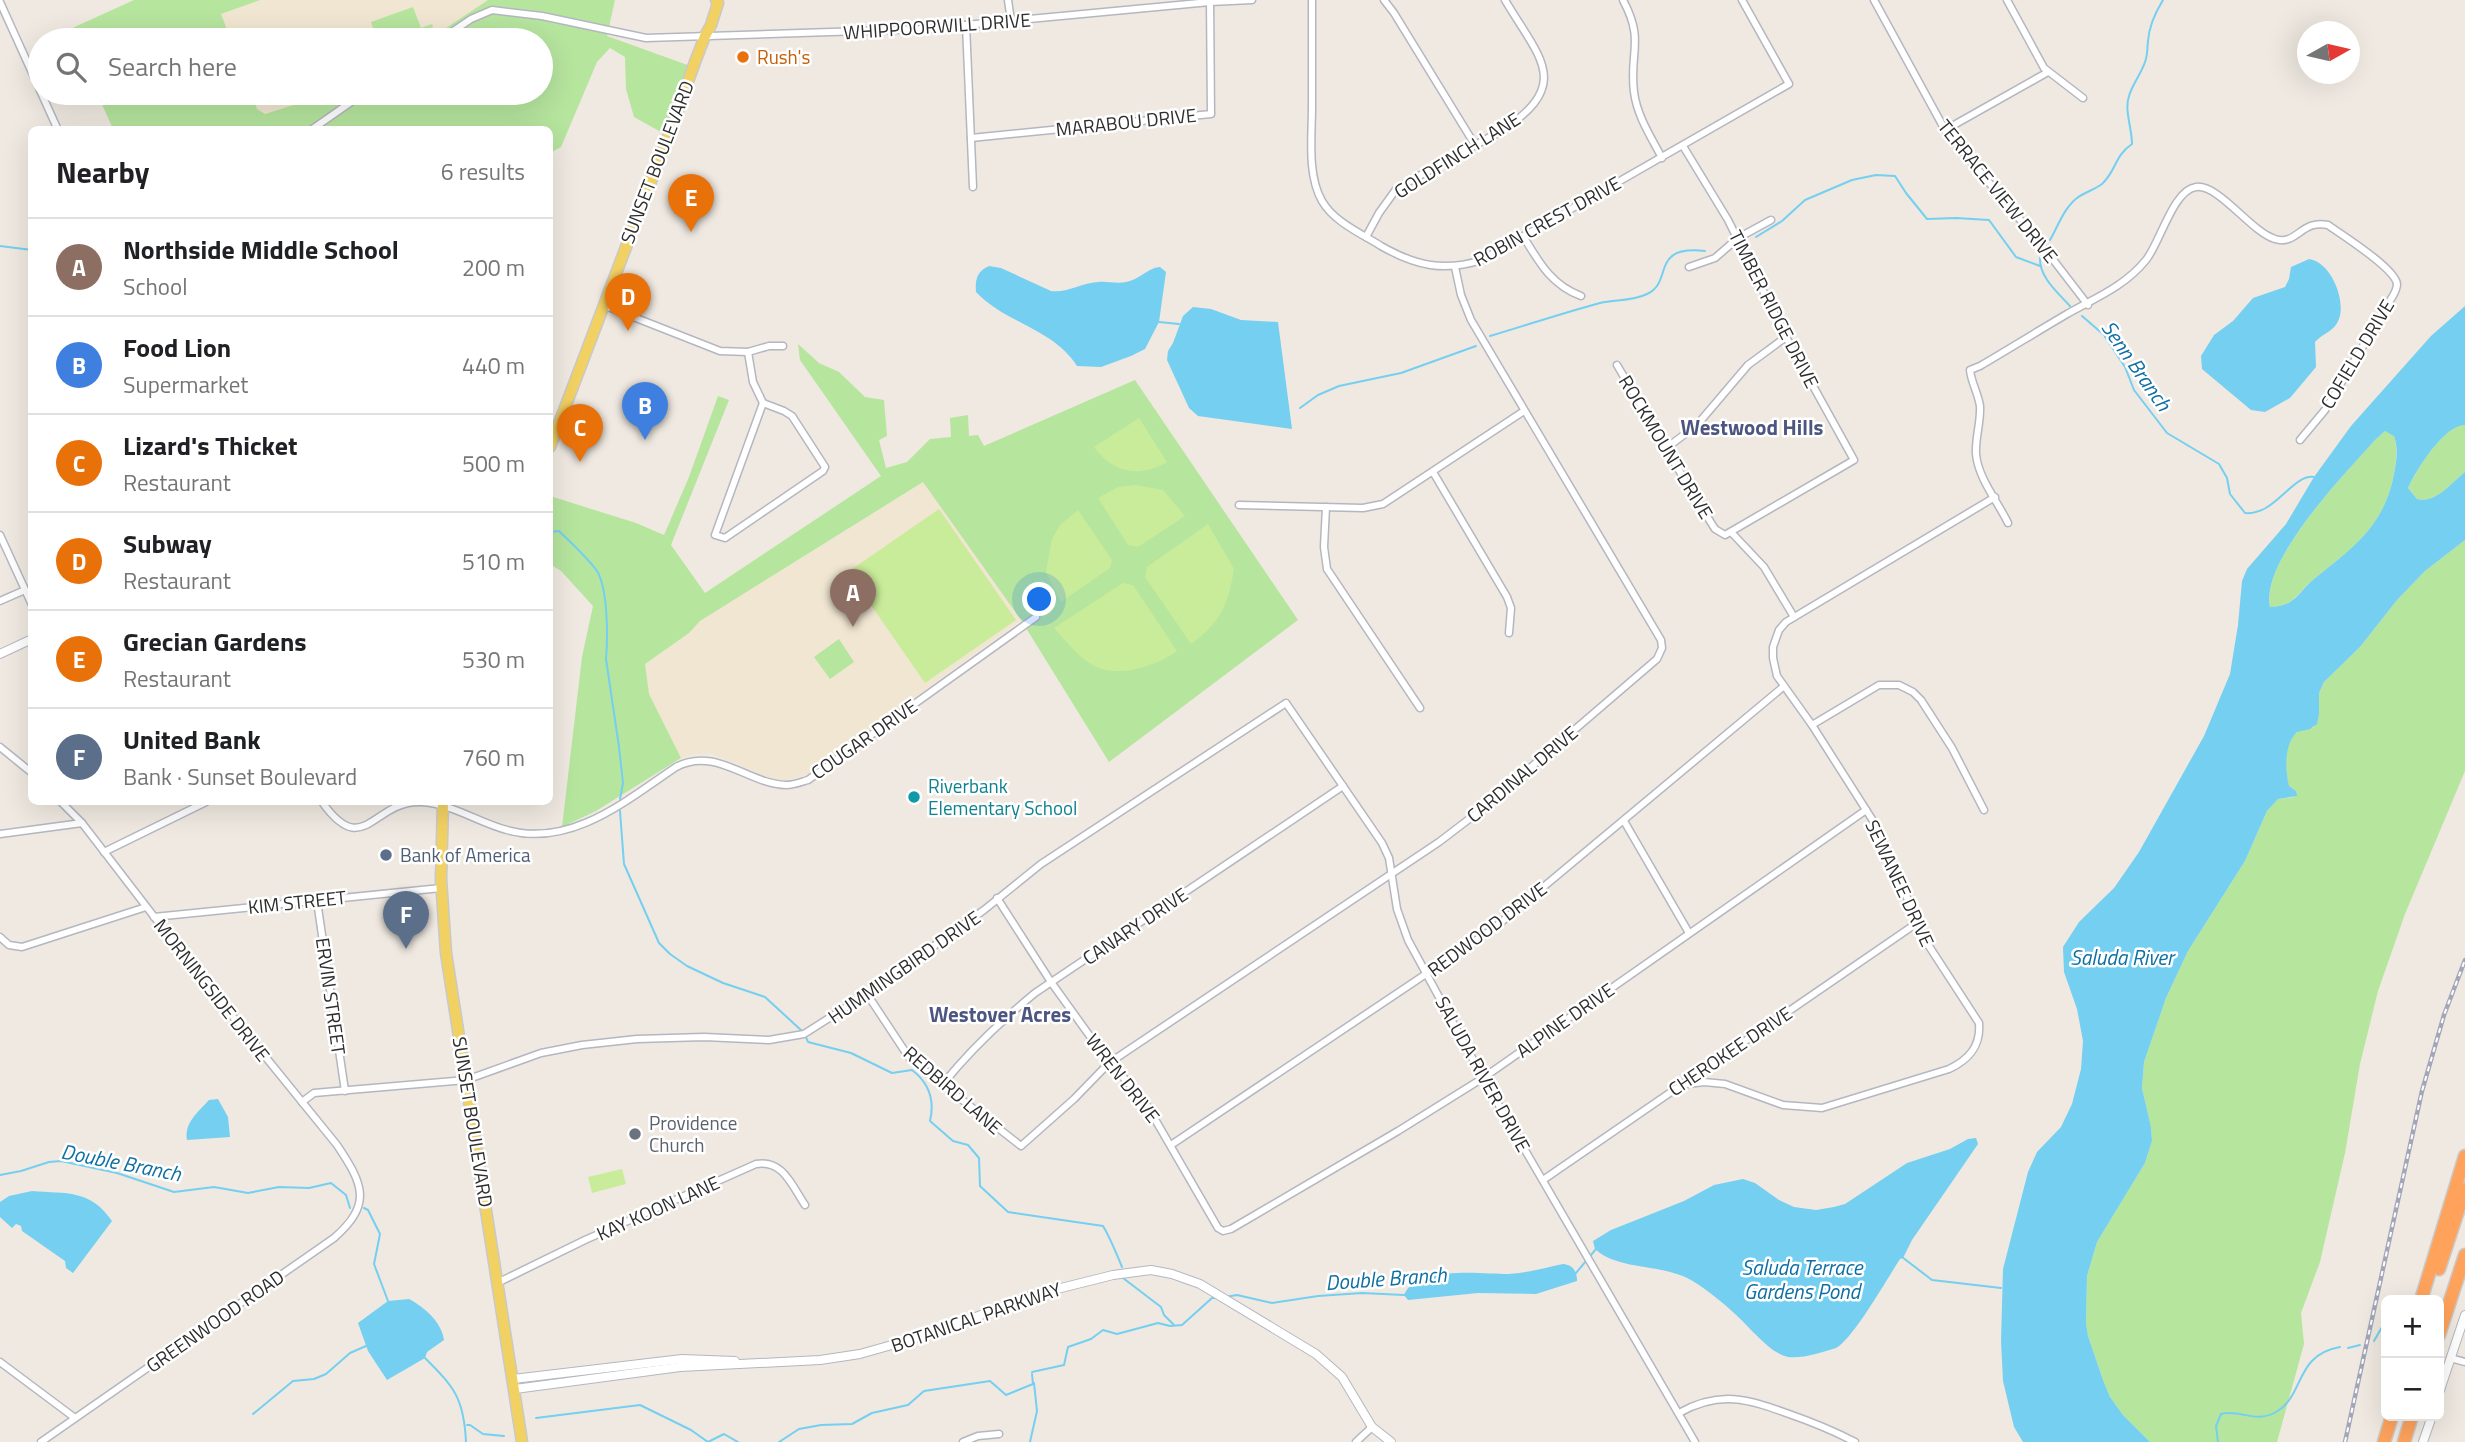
<!DOCTYPE html>
<html lang="en">
<head>
<meta charset="utf-8">
<style>
	body { margin:0; font-family:"Titillium Web",sans-serif; background:#f2f2f2; color:#202124 }
	.controls { position:absolute; right:21px; bottom:21px; display:grid; overflow:hidden; border-radius:10px; box-shadow:0 7px 28px #0002 }
	.controls button { width:63px; height:63px; display:grid; place-items:center; padding:0; border:0; border-bottom:2px solid #e0e0e0; background:#fff; color:#202124; font:35px sans-serif }
	.compass { position:absolute; left:2297px; top:21px; width:63px; height:63px; border-radius:50%; background:#fff; box-shadow:0 7px 28px #0002; rotate:82deg }
	.you { position:absolute; left:1040px; top:600px; width:24px; height:24px; margin:-18px; border:5px solid #fff; border-radius:50%; background:#1a73e8; box-shadow:0 0 0 10px #1a73e833 }
	.badge { display:grid; place-items:center; width:46px; height:46px; border-radius:50%; background:#4264fb; color:#fff; font-size:23px; font-weight:700 }
	.pin { position:absolute; translate:-50% -58px; filter:drop-shadow(0 2px 4px #0008) }
	.pin::after { content:''; position:absolute; top:37px; width:24px; height:21px; background:inherit; clip-path:polygon(0 0,100% 0,50% 100%) }
	.list { margin:0; padding:0; list-style:none }
	h2 { display:flex; justify-content:space-between; align-items:center; height:91px; margin:0; padding:0 28px; font-size:30px }
	h2 small { font-size:23px; font-weight:400; color:#757577 }
	.list li { display:grid; grid-template-columns:46px 1fr auto; gap:21px; align-items:center; box-sizing:border-box; height:98px; padding:0 28px; border-top:2px solid #e0e0e0 }
	.list b { display:block; font-size:26px; white-space:nowrap }
	.list p { margin:0; font-size:23px; white-space:nowrap; color:#757577 }
	.list em { font-size:23px; font-style:normal; color:#757577 }
	.icon { flex:none; width:38px; height:38px; fill:none; stroke:currentColor; stroke-width:2; stroke-linecap:round; stroke-linejoin:round }
	.map { position:relative; flex:none; width:2465px; height:1442px; overflow:hidden }
	.search { position:absolute; background:#fff; box-shadow:0 7px 28px #0002; left:28px; top:28px; width:525px; height:77px; display:flex; align-items:center; gap:18px; box-sizing:border-box; padding:0 24px; border-radius:38px; color:#757577; font-size:26px }
	.panel { position:absolute; background:#fff; box-shadow:0 7px 28px #0002; left:28px; top:126px; width:525px; height:679px; border-radius:10px }
	.map>svg:first-child { display:block }
</style>
</head>
<body>
<div class="map">
<svg width="2465" height="1442" viewBox="0 0 2465 1442">
	<rect width="100%" height="100%" fill="#efe9e1"/>
	<g fill="#f0e6d1">
		<path d="M260,0h228l-60,40h-197l-10,-26z"/>
		<path d="M251,93h81l-67,21 -8,-5z"/>
		<path d="M924,482l97,138 -212,154 -23,6 -12,-1 -64,-26 -16,1 -13,4 -32,-64 -4,-30 44,-31 11,-12z"/>
	</g>
	<g fill="#b6e59e">
		<path d="M134,0h126l-39,14 10,26h-185z"/>
		<path d="M488,0h127l-8,36 86,31 -25,69 -34,-19 -8,-28 -1,-32 -15,-9 -13,14 -36,85 -11,6v-23l-437,-1 -16,-36h154l6,16 8,5 67,-21h209v-53h-113z"/>
		<path d="M413,7l8,21 11,-4 1,3 -16,7 1,2 -6,4h-35l-6,-18z"/>
		<path d="M798,344l21,19 20,9 26,25 19,3 3,36 -8,4 7,28 21,-6 23,-23 21,-2 -1,-19 18,-3 1,21 9,-1 6,11 151,-66 163,240 -189,142 -88,-142 -98,-138 -223,139 -11,12 -44,31 4,30 32,64 -85,53 -34,16 20,-170 11,-51 -32,-35 -11,-7v-68l86,27 28,12 25,-58 29,-81 11,4 -58,145 34,48 176,-117 -81,-116z"/>
		<path d="M2461,424l4,1v47c-14,11 -29,32 -48,27l-9,-11c9,-19 33,-57 53,-64z"/>
		<path d="M2385,431l9,4c4,16 2,28 -1,44 -11,49 -42,70 -79,100 -18,14 -18,27 -44,28 -9,-47 73,-131 104,-166z"/>
		<path d="M2465,540v231l-60,143 -27,77 -18,73 -15,89 -25,109 -19,51 3,31 -27,98h-127l-27,-27 -13,-18 -7,-17 -15,-44 -2,-13 1,-47 10,-34 48,-79 7,-22 -1,-14 -9,-39 2,-26 22,-64 22,-47 57,-90 22,-50 11,-12 16,-2 2,-6 -7,-5c-4,-15 -6,-45 8,-54 5,-3 12,-3 17,-5l5,-34 5,-11 36,-35 37,-47 28,-29z"/>
		<path d="M839,639l15,23 -24,17 -16,-22z"/>
	</g>
	<g fill="#c9ec9a">
		<path d="M1139,418l28,44c-27,16 -55,11 -73,-15z"/>
		<path d="M1135,485l28,5 22,26 -47,31 -10,-2 -30,-47 20,-11z"/>
		<path d="M939,509l77,111 -91,63 -77,-111z"/>
		<path d="M1078,510l34,50 -2,8 -49,34 -15,-30 6,-33 8,-14z"/>
		<path d="M1208,524l26,45c-6,36 -13,53 -43,75l-46,-67 2,-10z"/>
		<path d="M1123,583l10,2 44,66c-19,14 -55,26 -78,17 -18,-7 -32,-26 -45,-40z"/>
		<path d="M622,1169l4,15 -34,9 -4,-16z"/>
	</g>
	<g fill="#75cff0" fill-rule="evenodd">
		<path d="M2309,259c22,3 37,41 30,60 -4,12 -16,14 -24,23l1,25 -26,31 -25,14 -14,-2 -49,-41 -1,-13 13,-21 19,-14 20,-23 32,-11 4,-8 2,-12z"/>
		<path d="M989,266l12,2 50,23c17,2 30,-8 47,-9 9,-1 19,2 28,0 13,-2 21,-14 34,-15l6,5 -7,50 -14,27 -14,7 -30,11 -24,-1c-23,-37 -72,-43 -101,-74 -1,-12 1,-21 13,-26z"/>
		<path d="M2465,306v119c-20,-1 -49,45 -57,63l9,11c19,5 34,-16 48,-27v68l-40,31 -28,29 -37,47 -36,35 -5,11v21l-2,10 -7,5 -13,3c-13,12 -12,37 -8,54l7,5 1,5 -19,3 -11,12 -22,50 -57,90 -22,47 -22,64 -2,26 9,39 1,14 -7,22 -48,79 -10,34 -1,47 2,13 15,44 7,17 13,18 27,27h-127l-9,-15 -11,-46 -2,-40 2,-72 25,-97 9,-20 24,-25 11,-23 9,-35 2,-28 -6,-32 -13,-37 -1,-25 16,-25 35,-34 25,-36 65,-116 26,-62 8,-49 4,-44 5,-12 39,-45 28,-47 37,-51 80,-90zM2385,431l9,5c5,15 2,27 -1,43 -11,49 -42,70 -79,100 -17,14 -18,27 -44,28 -10,-46 74,-132 104,-166z"/>
		<path d="M1193,307l18,2 30,11 37,2 14,107 -94,-13 -9,-8 -22,-48 1,-9 5,-8 10,-27z"/>
		<path d="M218,1099l10,18 2,20 -43,3c-3,-17 11,-28 22,-40z"/>
		<path d="M1976,1138l2,6 -66,96 -9,18 -3,1c-13,20 -47,80 -64,89 -14,4 -33,11 -48,9 -19,-4 -39,-31 -54,-44 -13,-12 -28,-24 -43,-33 -30,-17 -72,-9 -96,-31l-2,-8 18,-11 73,-29 30,-16 29,-6 12,4 24,17 15,7 22,3 18,-3 11,-3 62,-41 43,-14 18,-10z"/>
		<path d="M32,1191c35,3 58,-2 80,30l-39,52 -7,-5 -1,-7 -43,-30 -1,-5 -5,-2 -4,4 -12,-11v-15l9,-6z"/>
		<path d="M1563,1264c10,1 14,7 14,17l-41,13 -58,-1 -70,7 -4,-5c12,-30 78,-21 104,-21 18,-1 37,-6 55,-10z"/>
		<path d="M409,1299c15,8 33,23 35,41l-17,12 -2,6 -38,22 -19,-29 -10,-28 30,-22z"/>
	</g>
	<g fill="none" stroke-linecap="round" stroke-linejoin="round">
		<g stroke="#75cff0" stroke-width="2">
			<path d="M1756,237l26,-16 23,-21 47,-20 24,-5 19,1 11,17 21,26 29,-1 33,2 27,37 24,9"/>
			<path d="M2050,240c8,-14 14,-32 27,-42 8,-6 17,-8 25,-14 15,-14 12,-28 30,-40 0,-16 -8,-34 -3,-48 3,-11 12,-22 16,-34 3,-8 2,-14 3,-21 1,-15 7,-28 15,-41"/>
			<path d="M0,246l32,4"/>
			<path d="M2040,258c-1,19 18,35 30,48"/>
			<path d="M2082,316l22,19 21,32 9,23 33,43 52,31 8,14 3,16 15,19c30,3 47,-39 69,-36"/>
			<path d="M1159,322l20,2"/>
			<path d="M1490,336c37,-11 73,-23 110,-33 15,-4 31,-1 47,-9 27,-12 2,-49 58,-43"/>
			<path d="M1300,408l18,-13 21,-9 62,-13 75,-27"/>
			<path d="M550,532l9,-1c12,12 28,26 38,40 11,18 11,67 9,88l13,88 4,36 -3,16"/>
			<path d="M620,811l4,53 35,79 11,11 17,12 36,17 42,14 37,34"/>
			<path d="M806,1037l2,5 43,11 41,20 20,-3c17,13 23,30 18,51l23,20 15,4 11,13 1,28 28,26 95,14c8,13 13,27 19,41"/>
			<path d="M0,1175l21,-4 28,-9 12,-1 56,12 57,19 40,-5 34,6 31,-6 30,1 22,-5 15,12 4,13"/>
			<path d="M364,1208l4,2 12,24 -6,30 14,37"/>
			<path d="M1902,1257l30,23 69,8"/>
			<path d="M1576,1273l20,-24"/>
			<path d="M1123,1278l38,29 3,8 10,10"/>
			<path d="M1225,1297l12,-2 35,8 46,-7 44,-3 42,2"/>
			<path d="M2374,1341l12,-21"/>
			<path d="M2348,1348l12,-3"/>
			<path d="M425,1358c29,29 39,40 41,84"/>
			<path d="M1032,1372l32,-7 4,-18 23,-8 12,-9 14,4 41,-11 12,3 12,-1 30,-27h4"/>
			<path d="M253,1414l40,-33 21,-2 12,-5 24,-21 16,-7"/>
			<path d="M536,1418l104,-13 51,25 17,12 16,-8 14,8"/>
			<path d="M467,1425h3l13,9 21,2"/>
			<path d="M779,1442l20,-13 22,-4 31,-1 20,-11 36,-8 16,-14 66,-10 16,14 27,-11 -1,-10"/>
			<path d="M1030,1442l7,-31 -3,-28"/>
			<path d="M2218,1442l-2,-16 5,-12c20,-5 34,10 55,-2 29,-16 18,-57 64,-65"/>
		</g>
		<g stroke="#b4b7c1" stroke-width="9">
			<g id="minor">
				<path d="M1008,0l3,21"/>
				<path d="M1312,0c0,36 0,71 0,107 0,29 -5,68 10,94 12,21 40,33 59,45 35,20 63,26 101,14l307,-176 -47,-84"/>
				<path d="M1384,0l10,13 81,132"/>
				<path d="M1623,0c22,41 6,52 11,92 3,24 17,45 28,66"/>
				<path d="M1874,0l71,130 103,123 40,52"/>
				<path d="M2007,0l37,68 39,30"/>
				<path d="M0,2l58,128"/>
				<path d="M966,25l7,162"/>
				<path d="M440,40l31,-21 21,-9 50,6 104,22 277,-9 287,-27 42,-2"/>
				<path d="M311,130l53,-37"/>
				<path d="M1945,130l103,-58"/>
				<path d="M971,138l240,-24 -1,-114"/>
				<path d="M1523,236c16,26 28,49 58,60"/>
				<path d="M1366,237l13,-24 18,-25 104,-57c73,-47 38,-73 4,-131"/>
				<path d="M1689,267l26,-9 23,-20 33,-18"/>
				<path d="M603,305l117,46 28,1 21,-6h14"/>
				<path d="M748,352l5,30 10,21"/>
				<path d="M1617,365l76,129 22,35 10,6 129,-75 -68,-123 -58,-117 -45,-74"/>
				<path d="M763,403l21,8 8,5 33,51 -2,4 -98,67 -10,-3z"/>
				<path d="M1665,449l32,-24 51,-60 38,-28"/>
				<path d="M1433,472l74,125 4,11 -2,25"/>
				<path d="M1239,505l124,3 20,-4 141,-93"/>
				<path d="M1326,507l-2,40 3,22 93,139"/>
				<path d="M2008,523c-10,-21 -30,-45 -32,-69 -1,-16 5,-32 4,-48 -2,-13 -9,-24 -10,-36l10,-4c29,-17 58,-35 87,-52 28,-16 57,-27 79,-54 14,-17 27,-70 50,-73 23,-3 55,45 79,52 22,7 26,-20 53,-14 14,10 67,43 69,59 0,6 -3,10 -6,15l-66,111 -25,30"/>
				<path d="M1731,532l33,35 30,50"/>
				<path d="M0,535l32,70"/>
				<path d="M0,601l25,-11"/>
				<path d="M1812,725l67,-40h20l14,7 8,8 31,48 32,62"/>
				<path d="M0,747l32,26"/>
				<path d="M322,802c42,59 51,-2 99,0 30,1 58,21 86,28 64,18 120,-30 169,-63 40,-21 72,17 110,18 8,0 15,-3 22,-5l228,-163"/>
				<path d="M1624,821l65,112"/>
				<path d="M0,834l82,-11"/>
				<path d="M104,852l102,-50"/>
				<path d="M997,898l54,84 51,71 43,49 73,126 5,3 8,-2 167,-98 85,-53 383,-268"/>
				<path d="M317,901l28,190"/>
				<path d="M154,917l287,-29"/>
				<path d="M0,937l9,8 13,2 124,-40"/>
				<path d="M867,994l43,65 111,87 53,-47 35,-36 330,-221 42,-32 176,-151 5,-11 -1,-8 -190,-320 -10,-25 -6,-28"/>
				<path d="M943,1084c28,-35 58,-63 92,-91l308,-207"/>
				<path d="M1680,1085l24,-3 21,2 58,21 39,3 127,-39c19,-9 32,-22 30,-46l-54,-83 -48,-113 -65,-102 -35,-49 -4,-18v-11l6,-17 7,-8 209,-125"/>
				<path d="M302,1102l12,-9 152,-13 75,-27 41,-8 55,-6 67,-2 65,3 35,-6 63,-40 117,-84 57,-46 245,-161 96,140 7,15 8,51 11,31 75,138 212,364"/>
				<path d="M1171,1145l322,-216 290,-242"/>
				<path d="M1543,1180l374,-257"/>
				<path d="M497,1283l88,-43 171,-76c27,-5 36,22 49,41"/>
				<path d="M2450,1358l15,4"/>
				<path d="M0,1362l75,56"/>
				<path d="M1679,1413c41,-23 69,-14 110,1 23,8 45,17 66,28"/>
				<path d="M41,1442l293,-204c39,-34 29,-54 3,-93l-138,-170 -117,-152 -21,-21"/>
				<path d="M963,1442l15,-6 21,-2"/>
				<path d="M1356,1442l16,-15"/>
			</g>
		</g>
		<g stroke="#b4b7c1" stroke-width="10">
			<g id="tertiary">
				<path d="M0,654l32,-15"/>
				<path d="M513,1379l169,-20 53,2"/>
				<path d="M515,1389l165,-22 140,-7 40,-6 74,-21 99,-38 80,-20 38,-5 21,4 28,10 116,70 26,23 30,50 19,15"/>
				<path d="M2439,1393l26,-78"/>
				<path d="M2423,1442l9,-26"/>
			</g>
		</g>
		<g stroke="#c9c9c9" stroke-width="13">
			<g id="primary">
				<path d="M550,447l116,-305 29,-80 10,-26 6,-11 7,-22 -2,-3"/>
				<path d="M443,802l-2,77 5,74 76,489"/>
			</g>
		</g>
		<g stroke="#c9c9c9" stroke-width="15">
			<g id="motorway">
				<path d="M2439,1269l26,-80"/>
				<path d="M2421,1300l44,-144"/>
				<path d="M2439,1335l26,-80"/>
				<path d="M2384,1442l8,-26"/>
				<path d="M2404,1442l8,-26"/>
			</g>
		</g>
		<use href="#minor" stroke="#fff" stroke-width="6"/>
		<use href="#tertiary" stroke="#fff" stroke-width="8"/>
		<use href="#primary" stroke="#f2d163" stroke-width="10"/>
		<use href="#motorway" stroke="#ffa35c" stroke-width="12"/>
		<g stroke="#a3a6b8" stroke-width="4.5">
			<path id="rail" d="M2345,1442l77,-351 22,-76 21,-55"/>
		</g>
		<use href="#rail" stroke="#fff" stroke-width="2" stroke-dasharray="5" stroke-linecap="butt"/>
	</g>
	<circle fill="#e8710a" stroke="#fff" stroke-width="2.5" cx="743" cy="57" r="7"/>
	<circle fill="#0f9aa8" stroke="#fff" stroke-width="2.5" cx="914" cy="797" r="7"/>
	<circle fill="#5c6f8a" stroke="#fff" stroke-width="2.5" cx="386" cy="855" r="7"/>
	<circle fill="#6b7280" stroke="#fff" stroke-width="2.5" cx="635" cy="1134" r="7"/>
	<g text-anchor="middle" stroke-width="5" stroke-linejoin="round" paint-order="stroke">
		<g font-size="19" fill="#2e2e2e" stroke="#fff">
			<text transform="translate(937 26) rotate(-4)" y="7">WHIPPOORWILL DRIVE</text>
			<text transform="translate(1126 122) rotate(-6)" y="7">MARABOU DRIVE</text>
			<text transform="translate(1457 155) rotate(-32)" y="7">GOLDFINCH LANE</text>
			<text transform="translate(657 162) rotate(-69)" y="7">SUNSET BOULEVARD</text>
			<text transform="translate(1998 191) rotate(51)" y="7">TERRACE VIEW DRIVE</text>
			<text transform="translate(1547 221) rotate(-29)" y="7">ROBIN CREST DRIVE</text>
			<text transform="translate(1774 309) rotate(63)" y="7">TIMBER RIDGE DRIVE</text>
			<text transform="translate(2357 354) rotate(-59)" y="7">COFIELD DRIVE</text>
			<text transform="translate(1666 447) rotate(59)" y="7">ROCKMOUNT DRIVE</text>
			<text transform="translate(864 739) rotate(-35)" y="7">COUGAR DRIVE</text>
			<text transform="translate(1522 774) rotate(-40)" y="7">CARDINAL DRIVE</text>
			<text transform="translate(1900 883) rotate(65)" y="7">SEWANEE DRIVE</text>
			<text transform="translate(297 902) rotate(-6)" y="7">KIM STREET</text>
			<text transform="translate(1135 926) rotate(-34)" y="7">CANARY DRIVE</text>
			<text transform="translate(1487 929) rotate(-37)" y="7">REDWOOD DRIVE</text>
			<text transform="translate(904 967) rotate(-35)" y="7">HUMMINGBIRD DRIVE</text>
			<text transform="translate(212 990) rotate(52)" y="7">MORNINGSIDE DRIVE</text>
			<text transform="translate(331 996) rotate(82)" y="7">ERVIN STREET</text>
			<text transform="translate(1565 1020) rotate(-35)" y="7">ALPINE DRIVE</text>
			<text transform="translate(1730 1051) rotate(-34)" y="7">CHEROKEE DRIVE</text>
			<text transform="translate(1483 1074) rotate(61)" y="7">SALUDA RIVER DRIVE</text>
			<text transform="translate(1123 1078) rotate(52)" y="7">WREN DRIVE</text>
			<text transform="translate(953 1090) rotate(41)" y="7">REDBIRD LANE</text>
			<text transform="translate(473 1122) rotate(81)" y="7">SUNSET BOULEVARD</text>
			<text transform="translate(658 1208) rotate(-24)" y="7">KAY KOON LANE</text>
			<text transform="translate(976 1317) rotate(-19)" y="7">BOTANICAL PARKWAY</text>
			<text transform="translate(215 1321) rotate(-35)" y="7">GREENWOOD ROAD</text>
		</g>
		<g font-size="19" fill="#c56008" stroke="#fff" text-anchor="start">
			<text x="757" y="64">Rush's</text>
		</g>
		<g font-size="19" fill="#0d838f" stroke="#fff" text-anchor="start">
			<text x="928" y="793">Riverbank<tspan x="928" dy="22">Elementary School</tspan></text>
		</g>
		<g font-size="19" fill="#4e5e75" stroke="#fff" text-anchor="start">
			<text x="400" y="862">Bank of America</text>
		</g>
		<g font-size="19" fill="#5b616d" stroke="#fff" text-anchor="start">
			<text x="649" y="1130">Providence<tspan x="649" dy="22">Church</tspan></text>
		</g>
		<g font-size="21" font-style="italic" fill="#0d6fa3" stroke="#fff">
			<text transform="translate(2136 366) rotate(55)" y="7">Senn Branch</text>
			<text x="2122" y="965">Saluda River</text>
			<text transform="translate(121 1163) rotate(11)" y="7">Double Branch</text>
			<text x="1802" y="1275">Saluda Terrace<tspan x="1802" dy="24">Gardens Pond</tspan></text>
			<text transform="translate(1386 1279) rotate(-4)" y="7">Double Branch</text>
		</g>
		<g font-size="21" font-weight="bold" fill="#4d5680" stroke="#fff">
			<text x="1752" y="435">Westwood Hills</text>
			<text x="1000" y="1022">Westover Acres</text>
		</g>
	</g>
</svg>
<div class="controls">
<button>+</button>
<button>−</button>
</div>
<svg class="compass" viewBox="-18 -18 36 36"><path d="M0-13l5 13h-10z" fill="#e53935"/><path d="M0 13l5-13h-10z" fill="#757577"/></svg>
<div class="you"></div>
<div class="pin badge" style="left:853px;top:627px;background:#8d6e63">A</div>
<div class="pin badge" style="left:645px;top:440px;background:#3f7fe0">B</div>
<div class="pin badge" style="left:580px;top:462px;background:#e8710a">C</div>
<div class="pin badge" style="left:628px;top:331px;background:#e8710a">D</div>
<div class="pin badge" style="left:691px;top:232px;background:#e8710a">E</div>
<div class="pin badge" style="left:406px;top:949px;background:#5c6f8a">F</div>
<div class="search"><svg class="icon" aria-label="search" viewBox="0 0 24 24"><circle cx="10" cy="10" r="6"/><path d="M15 15l6 6"/></svg>Search here</div>
<section class="panel">
<h2>Nearby<small>6 results</small></h2>
<ul class="list">
<li><span class="badge" style="background:#8d6e63">A</span><div><b>Northside Middle School</b><p>School</p></div><em>200 m</em></li>
<li><span class="badge" style="background:#3f7fe0">B</span><div><b>Food Lion</b><p>Supermarket</p></div><em>440 m</em></li>
<li><span class="badge" style="background:#e8710a">C</span><div><b>Lizard's Thicket</b><p>Restaurant</p></div><em>500 m</em></li>
<li><span class="badge" style="background:#e8710a">D</span><div><b>Subway</b><p>Restaurant</p></div><em>510 m</em></li>
<li><span class="badge" style="background:#e8710a">E</span><div><b>Grecian Gardens</b><p>Restaurant</p></div><em>530 m</em></li>
<li><span class="badge" style="background:#5c6f8a">F</span><div><b>United Bank</b><p>Bank · Sunset Boulevard</p></div><em>760 m</em></li>
</ul>
</section>
</div>
</body>
</html>
